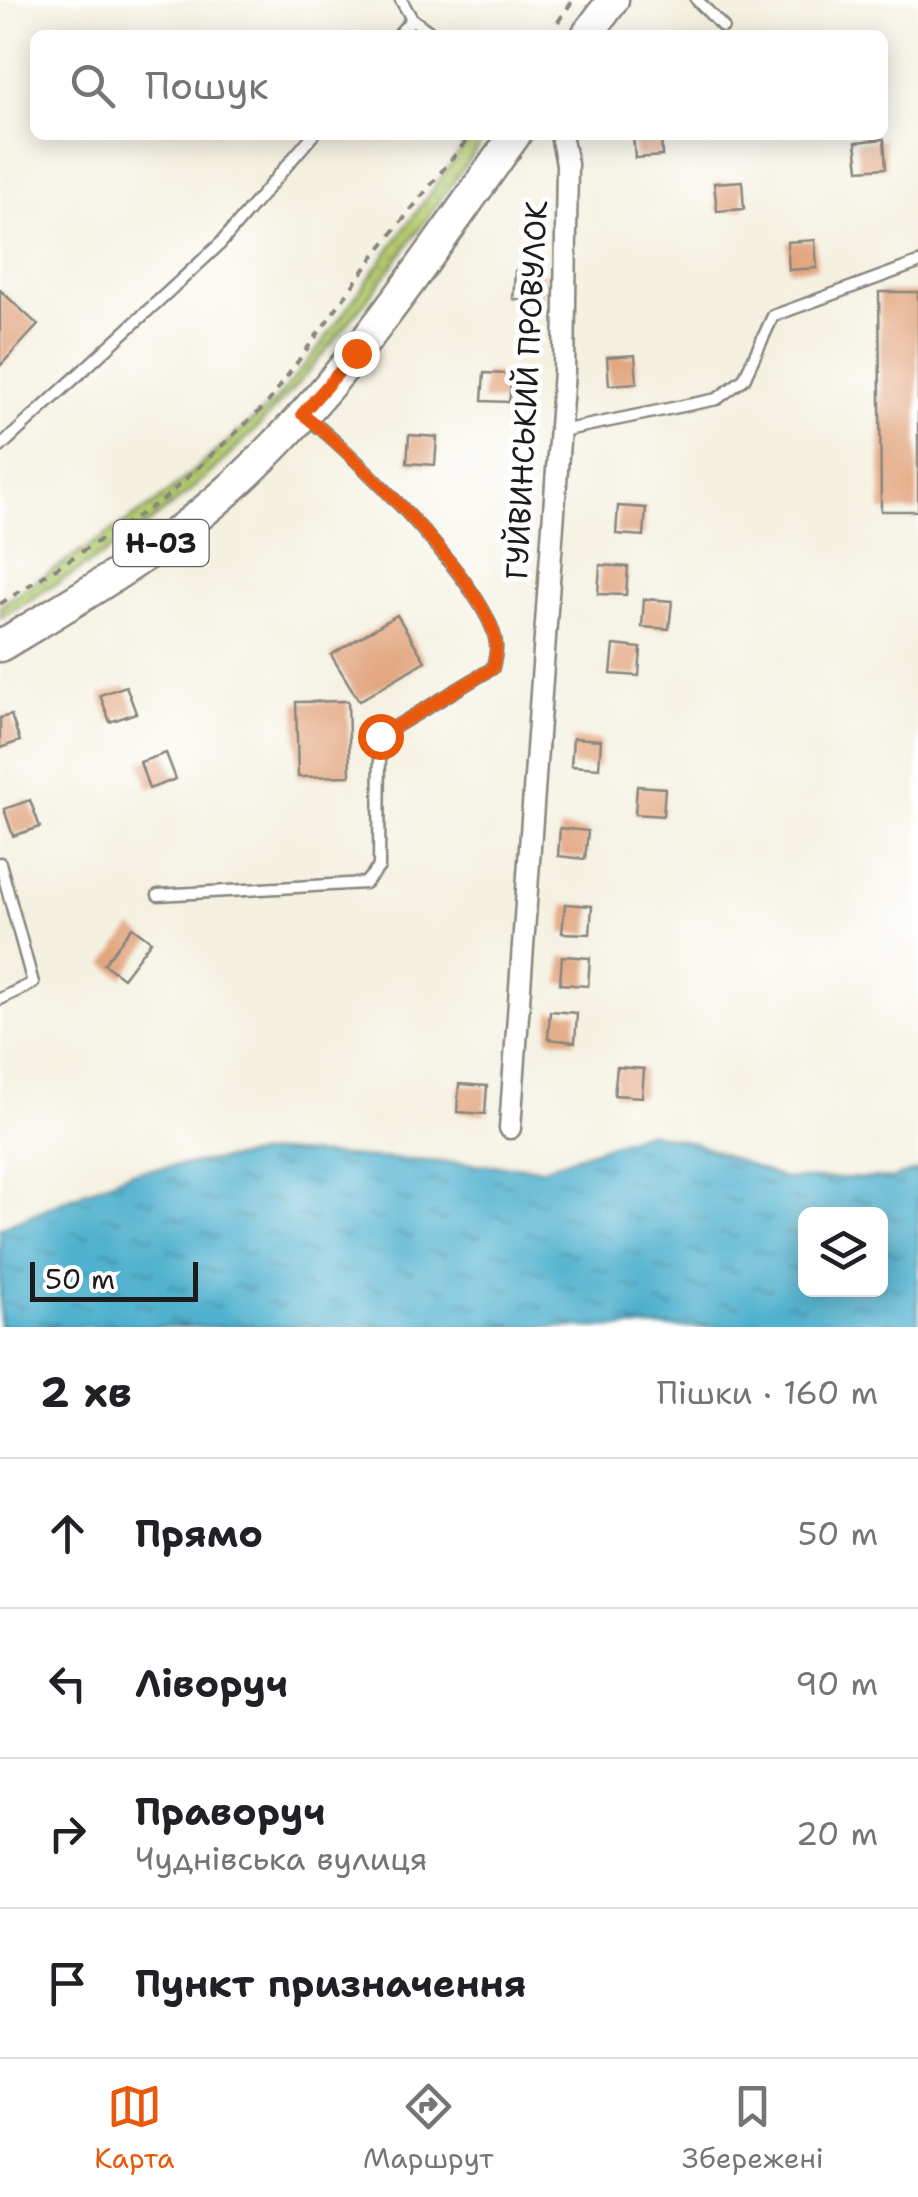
<!DOCTYPE html>
<html lang="uk">
<head>
<meta charset="utf-8">
<style>
	body { margin:0; font-family:"Shantell Sans",sans-serif; background:#f6f6f6; color:#202124 }
	.controls { position:absolute; right:30px; bottom:30px; display:grid; overflow:hidden; border-radius:15px; box-shadow:0 5px 25px #0003 }
	.controls button { width:90px; height:90px; display:grid; place-items:center; padding:0; border:0; border-bottom:2px solid #e0e0e0; background:#fff; color:#202124; font:50px sans-serif }
	.scale { position:absolute; left:30px; bottom:25px; width:168px; box-sizing:border-box; padding-left:10px; border:5px solid #1c1c1c; border-top:0; font-size:28px; line-height:35px; white-space:nowrap; color:#1c1c1c; -webkit-text-stroke:8px #fff; paint-order:stroke }
	.stop { position:absolute; width:30px; height:30px; margin:-22px; border:8px solid #ea580c; border-radius:50%; background:#fff }
	.stop.end { background:#ea580c; border-color:#fff; box-shadow:0 2px 10px #0008 }
	.list { margin:0; padding:0; list-style:none }
	h2 { display:flex; justify-content:space-between; align-items:center; height:130px; margin:0; padding:0 40px; font-size:42px }
	h2 small { font-size:32px; font-weight:400; color:#757577 }
	.list li { display:grid; grid-template-columns:65px 1fr auto; gap:30px; align-items:center; box-sizing:border-box; height:150px; padding:0 40px; border-top:2px solid #e0e0e0 }
	.list b { display:block; font-size:38px; white-space:nowrap }
	.list p { margin:0; font-size:32px; white-space:nowrap; color:#757577 }
	.list em { font-size:32px; font-style:normal; color:#757577 }
	.icon { flex:none; width:55px; height:55px; fill:none; stroke:currentColor; stroke-width:2; stroke-linecap:round; stroke-linejoin:round }
	.map { position:relative; flex:none; width:918px; height:1327px; overflow:hidden }
	.search { position:absolute; background:#fff; box-shadow:0 5px 25px #0003; left:30px; right:30px; top:30px; height:110px; display:flex; align-items:center; gap:25px; box-sizing:border-box; padding:0 35px; border-radius:15px; color:#757577; font-size:38px }
	.sheet { height:730px; background:#fff }
	nav { display:flex; justify-content:space-around; align-items:center; box-sizing:border-box; height:140px; border-top:2px solid #e0e0e0; background:#fff; font-size:28px; color:#757577 }
	nav a { display:grid; justify-items:center; gap:5px }
	nav .on { color:#ea580c }
	.map>svg:first-child { display:block }
</style>
</head>
<body>
<div class="map">
<svg width="918" height="1327" viewBox="0 0 918 1327">
	<defs>
		<pattern id="grass-dots" width="8" height="8" patternUnits="userSpaceOnUse" patternTransform="scale(2.5)"><rect width="8" height="8" fill="#b4ca6e"/><path d="M2 2h.1M6 6h.1" fill="none" stroke="#9aad5f" stroke-width="1.8" stroke-linecap="round"/></pattern>
		<pattern id="water-ripples" width="26" height="14" patternUnits="userSpaceOnUse" patternTransform="scale(2.5)"><rect width="26" height="14" fill="#50b1ce"/><path d="M2 4q2-2 4 0t4 0M15 11q2-2 4 0t4 0" fill="none" stroke="#428fa6"/></pattern>
	</defs>
	<rect width="100%" height="100%" fill="#fff"/>
	<filter id="ink" filterUnits="userSpaceOnUse"><feTurbulence type="fractalNoise" baseFrequency=".01" numOctaves="2"/><feDisplacementMap in="SourceGraphic" scale="20" xChannelSelector="R" yChannelSelector="G"/><feConvolveMatrix kernelMatrix="1 2 1 2 8 2 1 2 1" color-interpolation-filters="sRGB"/></filter>
	<filter id="wash" filterUnits="userSpaceOnUse"><feTurbulence type="fractalNoise" baseFrequency=".0048" numOctaves="4" result="noise"/><feDisplacementMap in="SourceGraphic" scale="40" xChannelSelector="R" yChannelSelector="G"/><feGaussianBlur stdDeviation="2.25" result="paint"/><feColorMatrix in="noise" values="0 0 0 0 0 0 0 0 0 0 0 0 0 0 0 0 0 1.4 0 .05"/><feComposite in="paint" operator="in"/></filter>
	<g filter="url(#wash)">
		<rect width="100%" height="100%" fill="#f4f1e0"/>
		<path fill="url(#grass-dots)" stroke="#687345" stroke-width="2.5" d="M472,135h15c-92,128 -181,259 -303,361 -56,47 -122,84 -184,122v-13l158,-104 116,-99 46,-56z"/>
		<path fill="url(#water-ripples)" stroke="#366675" stroke-width="2.5" fill-rule="evenodd" d="M646,1132l49,11 89,36 110,-1 24,-8v157h-918v-99l131,-56 146,-20 266,16zM806,1214h74v76h-74z"/>
		<g id="blocks">
			<g fill="#e2a57e">
				<path d="M633,135h28l1,21 -27,2z"/>
				<path d="M884,139l2,29 -27,2 -3,-28z"/>
				<path d="M742,181l2,28 -27,2 -3,-28z"/>
				<path d="M815,240l2,28 -28,2 -2,-28z"/>
				<path d="M515,271l28,2 -2,28 -28,-2z"/>
				<path d="M0,290l38,35 -38,41z"/>
				<path d="M879,292h39v219h-37z"/>
				<path d="M635,355l2,28 -28,2 -2,-28z"/>
				<path d="M484,373l28,1 -3,28 -27,-1z"/>
				<path d="M409,435l28,2 -2,28 -28,-2z"/>
				<path d="M618,506l28,2 -2,28 -28,-2z"/>
				<path d="M600,565l28,2 -2,28 -28,-1z"/>
				<path d="M644,599l28,2 -3,28 -27,-2z"/>
				<path d="M397,615l28,46 -66,40 -28,-46z"/>
				<path d="M614,645l27,3 -2,28 -28,-2z"/>
				<path d="M126,686l10,27 -26,9 -10,-27z"/>
				<path d="M348,701l2,75 -52,1 -2,-75z"/>
				<path d="M11,715l9,26 -20,7v-30z"/>
				<path d="M573,738l28,2 -2,28 -28,-2z"/>
				<path d="M166,753l10,26 -27,10 -9,-27z"/>
				<path d="M637,786l28,2 -2,28 -28,-2z"/>
				<path d="M30,800l10,27 -27,9 -9,-27z"/>
				<path d="M560,828l28,3 -3,28 -27,-3z"/>
				<path d="M565,904l27,2 -2,28 -28,-1z"/>
				<path d="M132,927l19,14 -28,37 -19,-14z"/>
				<path d="M562,956l28,2 -2,28 -28,-2z"/>
				<path d="M550,1011l27,2 -2,29 -27,-3z"/>
				<path d="M617,1067l27,2 -2,28 -28,-2z"/>
				<path d="M459,1084l28,2 -2,28 -28,-2z"/>
			</g>
		</g>
	</g>
	<g filter="url(#ink)">
		<use href="#blocks" fill-opacity="0" stroke="#88867e" stroke-width="2.5"/>
		<g fill="none" stroke-linecap="round" stroke-linejoin="round">
			<g stroke="#88867e" stroke-width="15">
				<g id="service">
					<path d="M401,0l11,19 22,16"/>
					<path d="M697,0l26,27"/>
					<path d="M398,35l14,-16"/>
					<path d="M561,431l156,-32 27,-20 29,-63 145,-53"/>
					<path d="M0,447l220,-203 93,-109"/>
					<path d="M0,863l33,120 -33,16"/>
					<path d="M158,895l207,-12 14,-16 1,-131 113,-68c1,-7 4,-16 3,-23 -2,-52 -145,-195 -189,-227"/>
				</g>
			</g>
			<g stroke="#88867e" stroke-width="25">
				<path id="minor" d="M510,1128l54,-757 3,-207 -6,-29"/>
			</g>
			<g stroke="#88867e" stroke-width="35">
				<g id="primary">
					<path d="M587,35l26,-35"/>
					<path d="M0,646c80,-48 163,-96 233,-160 111,-101 195,-230 282,-351"/>
				</g>
			</g>
			<g stroke="#88867e" stroke-width="4" stroke-dasharray="8 8" stroke-linecap="butt">
				<path d="M549,35l24,-35"/>
				<path d="M0,604l164,-105 103,-95 110,-152 94,-117"/>
			</g>
			<use href="#service" stroke="#fff" stroke-width="10"/>
			<use href="#minor" stroke="#fff" stroke-width="20"/>
			<use href="#primary" stroke="#fff" stroke-width="30"/>
		</g>
	</g>
	<g fill="none" stroke-linecap="round" stroke-linejoin="round" filter="url(#ink)">
		<path stroke="#ea580c" stroke-width="12" d="M356,353l-54,61c46,34 191,175 194,231 1,7 -2,16 -3,23l-113,68"/>
	</g>
	<g text-anchor="middle" stroke-width="10" stroke-linejoin="round" paint-order="stroke">
		<rect fill="#fff" stroke="#606060" stroke-width="2.5" x="113.5" y="520" width="95" height="46" rx="8"/>
		<g font-size="28" font-weight="bold" fill="#1c1c1c">
			<text x="161" y="553">Н-03</text>
		</g>
		<g font-size="30" fill="#1c1c1c" stroke="#fff">
			<text transform="translate(527 390) rotate(-87)" y="10">ГУЙВИНСЬКИЙ ПРОВУЛОК</text>
		</g>
	</g>
</svg>
<div class="controls">
<button><svg class="icon" aria-label="layers" viewBox="0 0 24 24"><path d="M12 4l9 5-9 5-9-5zM3 14l9 5 9-5"/></svg></button>
</div>
<div class="scale">50 m</div>
<div class="stop" style="left:380px;top:736px"></div>
<div class="stop end" style="left:356px;top:353px"></div>
<div class="search"><svg class="icon" aria-label="search" viewBox="0 0 24 24"><circle cx="10" cy="10" r="6"/><path d="M15 15l6 6"/></svg>Пошук</div>
</div>
<section class="sheet">
<h2>2 хв<small>Пішки · 160 m</small></h2>
<ul class="list">
<li><svg class="icon" aria-label="ahead" viewBox="0 0 24 24"><path d="M12 20V5M6 11l6-6 6 6"/></svg><div><b>Прямо</b></div><em>50 m</em></li>
<li><svg class="icon" aria-label="left" viewBox="0 0 24 24"><path d="M17 20v-9H6M10 6l-5 5 5 5"/></svg><div><b>Ліворуч</b></div><em>90 m</em></li>
<li><svg class="icon" aria-label="right" viewBox="0 0 24 24"><path d="M7 20v-9h11M14 6l5 5-5 5"/></svg><div><b>Праворуч</b><p>Чуднівська вулиця</p></div><em>20 m</em></li>
<li><svg class="icon" aria-label="arrive" viewBox="0 0 24 24"><path d="M6 21V4h12l-3 4 3 4H6"/></svg><div><b>Пункт призначення</b></div></li>
</ul>
</section>
<nav>
<a class="on"><svg class="icon" aria-label="map" viewBox="0 0 24 24"><path d="M3 6l6-2 6 2 6-2v14l-6 2-6-2-6 2zM9 4v14M15 6v14"/></svg>Карта</a>
<a><svg class="icon" aria-label="directions" viewBox="0 0 24 24"><path d="M12 3l9 9-9 9-9-9zM9 14v-3h6M13 9l2 2-2 2"/></svg>Маршрут</a>
<a><svg class="icon" aria-label="saved" viewBox="0 0 24 24"><path d="M7 4h10v16l-5-4-5 4z"/></svg>Збережені</a>
</nav>
</body>
</html>
